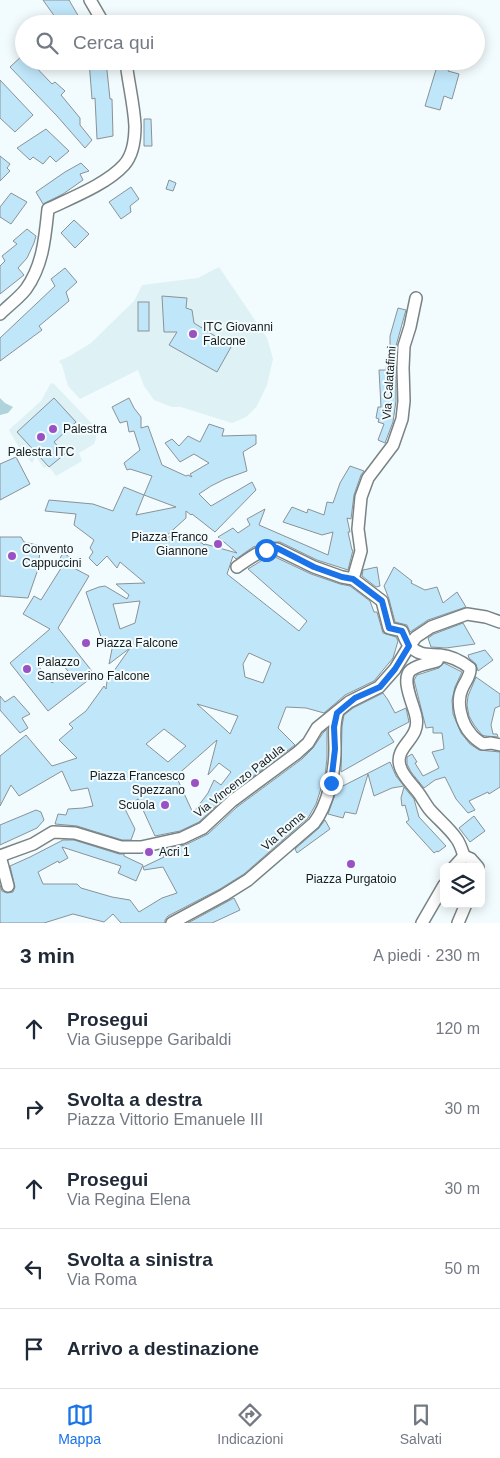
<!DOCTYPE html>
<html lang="it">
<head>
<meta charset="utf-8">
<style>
	body { margin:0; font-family:Arial,sans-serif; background:#f2f2f3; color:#1f2937 }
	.controls { position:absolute; right:15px; bottom:15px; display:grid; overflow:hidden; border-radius:8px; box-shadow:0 2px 12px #0003 }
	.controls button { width:45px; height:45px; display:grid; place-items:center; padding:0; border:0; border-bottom:1px solid #e0e1e3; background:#fff; color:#1f2937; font:25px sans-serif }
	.stop { position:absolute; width:15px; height:15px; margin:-11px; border:4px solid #1a73e8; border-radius:50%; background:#fff }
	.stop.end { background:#1a73e8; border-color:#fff; box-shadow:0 1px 5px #0008 }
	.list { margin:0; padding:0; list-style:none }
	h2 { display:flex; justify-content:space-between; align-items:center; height:65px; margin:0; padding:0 20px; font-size:21px }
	h2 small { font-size:16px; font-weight:400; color:#747a83 }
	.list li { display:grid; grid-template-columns:32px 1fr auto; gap:15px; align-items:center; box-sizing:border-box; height:80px; padding:0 20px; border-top:1px solid #e0e1e3 }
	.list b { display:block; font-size:19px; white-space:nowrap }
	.list p { margin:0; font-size:16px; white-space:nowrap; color:#747a83 }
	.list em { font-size:16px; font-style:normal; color:#747a83 }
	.icon { flex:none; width:28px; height:28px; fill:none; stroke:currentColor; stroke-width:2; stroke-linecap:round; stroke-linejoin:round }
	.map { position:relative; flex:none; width:500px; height:923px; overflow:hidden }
	.search { position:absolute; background:#fff; box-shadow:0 2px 12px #0003; left:15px; right:15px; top:15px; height:55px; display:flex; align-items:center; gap:12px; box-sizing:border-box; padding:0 18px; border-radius:28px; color:#747a83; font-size:19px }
	.sheet { height:465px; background:#fff }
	nav { display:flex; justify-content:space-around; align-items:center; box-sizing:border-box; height:70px; border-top:1px solid #e0e1e3; background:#fff; font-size:14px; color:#747a83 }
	nav a { display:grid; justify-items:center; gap:2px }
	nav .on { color:#1a73e8 }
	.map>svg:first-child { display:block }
</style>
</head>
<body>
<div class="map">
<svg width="500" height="923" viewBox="0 0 500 923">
	<rect width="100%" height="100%" fill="#f2fbfd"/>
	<g fill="#def1f5">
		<path d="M219,267l48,71 6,21 -6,26 -10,21 -11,11 -14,6 -51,-16h-9l-18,-7 -10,-14 -6,-16 -58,29 -12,-13 -6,-21 -3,-4 11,-5 21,-13 43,-42 8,-16 56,-7z"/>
		<path d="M51,383l3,1 42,44v10l-2,6 -15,9 3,8 -26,15 -8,-11 -4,3 -8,-11 -4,6 -12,-14 -11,-19 32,-29z"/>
	</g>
	<path fill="#afd3da" d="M0,398l5,5 8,4 -5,6 -8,2z"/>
	<g fill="#c0e6fa" stroke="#8b9296" fill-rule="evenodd">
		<path d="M43,0h26l14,24h-23z"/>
		<path d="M24,54v7h6l22,23 3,-2 10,9 -4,4 19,23v7l12,15 -7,8 -28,-32 -47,-49z"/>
		<path d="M89,61h17l4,38h2l1,37 -16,3 -2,-41 -3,1z"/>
		<path d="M438,63l12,3 -2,5 11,3 -7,25 -8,-3 -4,14 -15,-4z"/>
		<path d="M0,80l33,35 -18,17 -15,-14z"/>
		<path d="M144,119h7l1,27h-8z"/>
		<path d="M46,129l23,22 -13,11 -6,-6 -7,8 -10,-7 -3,3 -13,-12z"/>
		<path d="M0,156l10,8 -3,4 3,3 -10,10z"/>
		<path d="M81,163l8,8 -9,3 3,6 -20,14 -20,10 -7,-12 29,-20z"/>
		<path d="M169,180l7,3 -3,8 -7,-2z"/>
		<path d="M131,187l8,12 -9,7 1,6 -10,7 -12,-17z"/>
		<path d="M11,193l16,9 -16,22 -11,-7v-10z"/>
		<path d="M74,220l15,14 -14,14 -14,-15z"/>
		<path d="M27,229l9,7 -2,7 -7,15 -9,10 6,7 -24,19v-28l5,-5 -3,-5 15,-12 -4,-3z"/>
		<path d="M65,268l12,14 -11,10 3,9 -30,25 3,4 -42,31v-23l55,-52 -4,-7z"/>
		<path d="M162,296l25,2 -1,10 6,2 2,13 21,13 -1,2 17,9 -14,25 -48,-27 8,-13h-13z"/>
		<rect x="138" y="302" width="11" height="29"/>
		<path d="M398,308l8,2 -10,36h-6v-10z"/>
		<path d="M387,360h9v41l-3,21 -8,21 -7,-3 6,-16 -6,-2 1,-3 -3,-1 2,-11h3l-2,-37h7z"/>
		<path d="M54,398l22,24 -22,20 11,12 -16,13 -32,-35z"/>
		<path d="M129,398l5,10 7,9v11l7,-2 14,39 24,11 2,-1 4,2 -2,-3 19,-11 -15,-9 -14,8 -15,-19 7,-4 7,7 9,-10 12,6 9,-18 15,5 -2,7 34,-1v9l-13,8 4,19 -22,8 -14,7 -12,8 12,12 41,-24 4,8 -41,42 -23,-18 -1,1 -5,-4v7l-22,20 23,-5 1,7 14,3 2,2 1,-1 32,9 -19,-16 15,-9 5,5 12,-8 -3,-6 18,-10 -6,16 69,30 5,-23 -11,3 -39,-13 9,-15 15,6 1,-4 16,6 3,-13 6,1 7,-20 10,-17 14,5 -3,4 -7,20 -3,24 -4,-1 3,14h-2l4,18h1l-5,20 -31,-10 -37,-18h-9l-18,5 -17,12 -3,-3 -6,18 72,57 8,-10 -59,-52 16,-10 11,-2 36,17 29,10 10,2 20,15 4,11h3l6,21 13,4 2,4 -5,17 -19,23 -29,14 -21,18 -18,-5 -20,-1 -8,21 17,17 -67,50 -29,27 -19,9 -25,5 -17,-37 -13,10 10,20 -4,11h-9l-45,-14 -22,-2 3,-10 8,1 2,-6 15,-1 10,-2 -5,-18 -17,3 -9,-20 -43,25 -8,-11 -11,21v-50l26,-21 26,31 25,-8 -18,-18 14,-12 -4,-4 17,-13 18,-25 2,3 1,-8 23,-33 -21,16 5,-25 -11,4 -17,-51 13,-5 6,-1 22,13 2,-4 -13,-11 29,-1 -25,-21 -3,6 -10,-12 -10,10 -8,-8 4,-6 -3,-4 4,-8 -20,-15 2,-11 -31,-3 4,-11 44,4 20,7 11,-24 20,8 8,-19 -22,-7 -3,1 -3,-7 16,-13 -6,-19 -5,1 -2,-11 -7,2 -8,-16zM144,495l32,12 -40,8zM140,601l-5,22 -15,6 -7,-25zM249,653l22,10 -8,20 -18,-6 -2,-13zM197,704l41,12 -8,18 -3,-3zM164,729l22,17 -18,16 -22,-18zM217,740l-9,35 11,-12 12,9 -10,13 -7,-5 -6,13 -15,20 -17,-37z"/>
		<path d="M16,457l14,27 -30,16v-36z"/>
		<path d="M0,537h21l3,5 17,4 -4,26 -9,26 -28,-2z"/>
		<path d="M63,553l13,8 -4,6 17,9 -31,52 37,47 -47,36 -38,-48 40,-34 -27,-15 11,-18 7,4 22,-35 -5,-3zM54,655l14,16 -16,12 -13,-16z"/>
		<path d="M377,567l3,19 -4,1 -14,-11 1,-6z"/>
		<path d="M394,567l18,14 -1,2 14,7 12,-3 6,16 14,-11 9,15 -38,13 -18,12 -3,-7 -12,-3 -6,-23 -5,-13z"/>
		<path d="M463,623l12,21 -29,4 -15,-1 -3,-9 6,-4z"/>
		<path d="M485,650l8,10 -15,11 -2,-7 -7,-6 -1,-3z"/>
		<path d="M444,663l18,9 -7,15 -3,13 1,14 8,19 9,11 9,6 21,2v35l-11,7 -1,-2 -19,9 6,9 -7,3 -12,-14 -11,-22 -10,3 -11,8 -13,-16 -4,-8v-7l5,-3 5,8 -2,1 8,13 16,-8 -7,-16 12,-3 -2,-16h-9v-6l-7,1 -12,-48 3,-5 22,-7z"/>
		<path d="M476,677l24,17v12l-5,2 -4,17 2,9h4l1,3 -13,-1 -3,-1 -8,-10 -5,-9 -2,-11 1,-9z"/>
		<path d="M383,693l5,7 7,13 11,-5 3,14 -21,11 6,9 -53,30 1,-46 2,-11 9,-7z"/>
		<path d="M0,696l5,6 9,-6 16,18 -8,4 6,10 -8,5 -20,-23z"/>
		<path d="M327,729v29l-2,18 -9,28 -8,14 -64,56 -24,15 -52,27 -3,4v3h-44l-8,-9 -9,8 -31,-8 -29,9h-44v-38l2,6 5,2 6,-1 2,-5 -5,-21 20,-9 33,-17h11l45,14h5v2l19,9 -7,16 -18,-8 3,-7 -59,-19 6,11 -9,5 -1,-2 -20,11 5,12h34l4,4 31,9 18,3 9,12 23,-14 15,-5 -14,-26 -19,3 -1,-3 21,-10 -3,-7 24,-5 23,-11 29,-27 65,-48 11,-11 10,-15z"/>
		<path d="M390,762l6,14 8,10 -12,2 -18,8 -6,-22 -12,40 -11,-2 -2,6 -15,-4 9,-25z"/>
		<path d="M404,787l10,12 5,18 27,29 -8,6 -1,-1 -3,2 -28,-31 3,-2 -4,-15 -3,1 -1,-8z"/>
		<path d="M36,810l5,2 3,8 -7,8 -37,17v-20z"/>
		<path d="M474,816l11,15 -15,11 -11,-14z"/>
		<path d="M325,820l5,9 -33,24 -2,-4 24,-21z"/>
		<path d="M234,898l6,12 -28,13h-24z"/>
	</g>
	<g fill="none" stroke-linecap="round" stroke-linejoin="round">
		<g stroke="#7a8384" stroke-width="14">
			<g id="minor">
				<path d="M90,0l14,24"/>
				<path d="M0,314c8,-8 19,-16 26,-25 17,-24 19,-51 22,-80 23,-11 59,-25 76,-44 9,-10 11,-26 11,-39 -1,-22 -7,-44 -9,-65"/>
				<path d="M237,567c13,-9 25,-19 40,-18l37,18 28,10 11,2 29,22 7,27 13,3c2,5 4,12 8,15 9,10 19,8 30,9 11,1 21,6 30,13 1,8 -5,13 -8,21 -6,13 -1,34 9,45 3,4 7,7 12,10l8,-1 9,2"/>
				<path d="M353,579l8,-28 -3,-22 3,-32 7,-19 25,-33 9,-26 2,-18 -1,-33 1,-22 6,-19 6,-29"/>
				<path d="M439,656l-2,5c-8,2 -20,4 -26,9 -11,9 3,35 5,47 5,22 -22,29 -16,49 2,9 11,17 17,25 5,6 8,13 13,19 8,9 19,18 26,28 4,5 6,12 8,18"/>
				<path d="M0,856l33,-12 20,-12 22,1 46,14h20l41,-9 21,-10 29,-27 65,-48 11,-10 9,-15 32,-26 30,-15 16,-18 14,-23 7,-9 15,-10 36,-13 19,3 14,5"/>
				<path d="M0,856l8,30"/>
				<path d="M454,867l10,-11 7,3 7,8"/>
				<path d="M172,923l52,-28 24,-15 66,-57c14,-18 21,-51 21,-74 0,-13 -2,-25 3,-38"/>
				<path d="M422,923l22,-38"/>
				<path d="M458,923l8,-19"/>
			</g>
		</g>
		<use href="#minor" stroke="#fff" stroke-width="11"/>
	</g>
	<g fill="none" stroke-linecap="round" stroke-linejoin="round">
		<path stroke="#1a73e8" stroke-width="6" d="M266,550l11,-2 37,19 28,10 11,2 29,22 7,27 13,3 7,15 -14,23 -15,18 -25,11 -18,15 -3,14 1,22 -4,34"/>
	</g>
	<g fill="#9a51c4" stroke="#f2fbfd" stroke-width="2">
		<circle cx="193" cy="334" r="5"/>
		<circle cx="53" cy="429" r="5"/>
		<circle cx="41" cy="437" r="5"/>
		<circle cx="218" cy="544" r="5"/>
		<circle cx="12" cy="556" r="5"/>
		<circle cx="86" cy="643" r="5"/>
		<circle cx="27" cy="669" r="5"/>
		<circle cx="195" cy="783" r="5"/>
		<circle cx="165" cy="805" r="5"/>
		<circle cx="149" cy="852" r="5"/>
		<circle cx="351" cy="864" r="5"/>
	</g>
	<g text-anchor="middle" stroke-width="4" stroke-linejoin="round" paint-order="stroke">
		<g font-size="12" fill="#181b1c" stroke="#f2fbfd" text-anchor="start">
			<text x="203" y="331">ITC Giovanni<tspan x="203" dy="14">Falcone</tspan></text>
			<text x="63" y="433">Palestra</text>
			<text x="41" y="456" text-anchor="middle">Palestra ITC</text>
			<text x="208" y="541" text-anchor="end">Piazza Franco<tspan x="208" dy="14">Giannone</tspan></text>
			<text x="22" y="553">Convento<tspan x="22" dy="14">Cappuccini</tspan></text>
			<text x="96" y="647">Piazza Falcone</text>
			<text x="37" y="666">Palazzo<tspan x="37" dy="14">Sanseverino Falcone</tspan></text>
			<text x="185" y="780" text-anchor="end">Piazza Francesco<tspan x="185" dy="14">Spezzano</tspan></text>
			<text x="155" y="809" text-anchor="end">Scuola</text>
			<text x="159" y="856">Acri 1</text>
			<text x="351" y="883" text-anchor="middle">Piazza Purgatoio</text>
		</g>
		<g font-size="12" fill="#181b1c" stroke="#f2fbfd">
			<text transform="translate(389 383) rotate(-86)" y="4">Via Calatafimi</text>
			<text transform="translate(239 781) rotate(-38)" y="4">Via Vincenzo Padula</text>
			<text transform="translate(283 831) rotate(-41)" y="4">Via Roma</text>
		</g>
	</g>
</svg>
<div class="controls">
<button><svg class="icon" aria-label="layers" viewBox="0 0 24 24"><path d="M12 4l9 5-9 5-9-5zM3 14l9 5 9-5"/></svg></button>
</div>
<div class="stop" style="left:266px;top:550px"></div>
<div class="stop end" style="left:331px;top:783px"></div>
<div class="search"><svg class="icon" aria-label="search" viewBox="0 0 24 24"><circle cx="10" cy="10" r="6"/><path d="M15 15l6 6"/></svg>Cerca qui</div>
</div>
<section class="sheet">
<h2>3 min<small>A piedi · 230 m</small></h2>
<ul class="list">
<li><svg class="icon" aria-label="ahead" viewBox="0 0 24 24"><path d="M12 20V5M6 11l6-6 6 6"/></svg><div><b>Prosegui</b><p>Via Giuseppe Garibaldi</p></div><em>120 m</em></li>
<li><svg class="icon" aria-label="right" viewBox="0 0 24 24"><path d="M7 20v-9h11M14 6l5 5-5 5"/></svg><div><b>Svolta a destra</b><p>Piazza Vittorio Emanuele III</p></div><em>30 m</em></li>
<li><svg class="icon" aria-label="ahead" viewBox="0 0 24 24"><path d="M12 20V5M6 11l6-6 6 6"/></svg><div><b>Prosegui</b><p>Via Regina Elena</p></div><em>30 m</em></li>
<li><svg class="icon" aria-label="left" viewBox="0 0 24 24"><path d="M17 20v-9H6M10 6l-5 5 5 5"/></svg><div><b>Svolta a sinistra</b><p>Via Roma</p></div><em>50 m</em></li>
<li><svg class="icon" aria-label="arrive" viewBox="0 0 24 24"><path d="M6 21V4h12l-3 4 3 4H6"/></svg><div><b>Arrivo a destinazione</b></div></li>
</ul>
</section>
<nav>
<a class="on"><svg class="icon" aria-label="map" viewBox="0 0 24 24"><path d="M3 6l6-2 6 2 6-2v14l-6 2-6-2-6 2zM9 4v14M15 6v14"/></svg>Mappa</a>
<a><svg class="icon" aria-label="directions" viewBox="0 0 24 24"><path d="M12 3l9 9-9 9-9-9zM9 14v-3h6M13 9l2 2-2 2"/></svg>Indicazioni</a>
<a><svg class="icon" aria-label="saved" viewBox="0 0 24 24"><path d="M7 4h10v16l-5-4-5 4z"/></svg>Salvati</a>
</nav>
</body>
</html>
